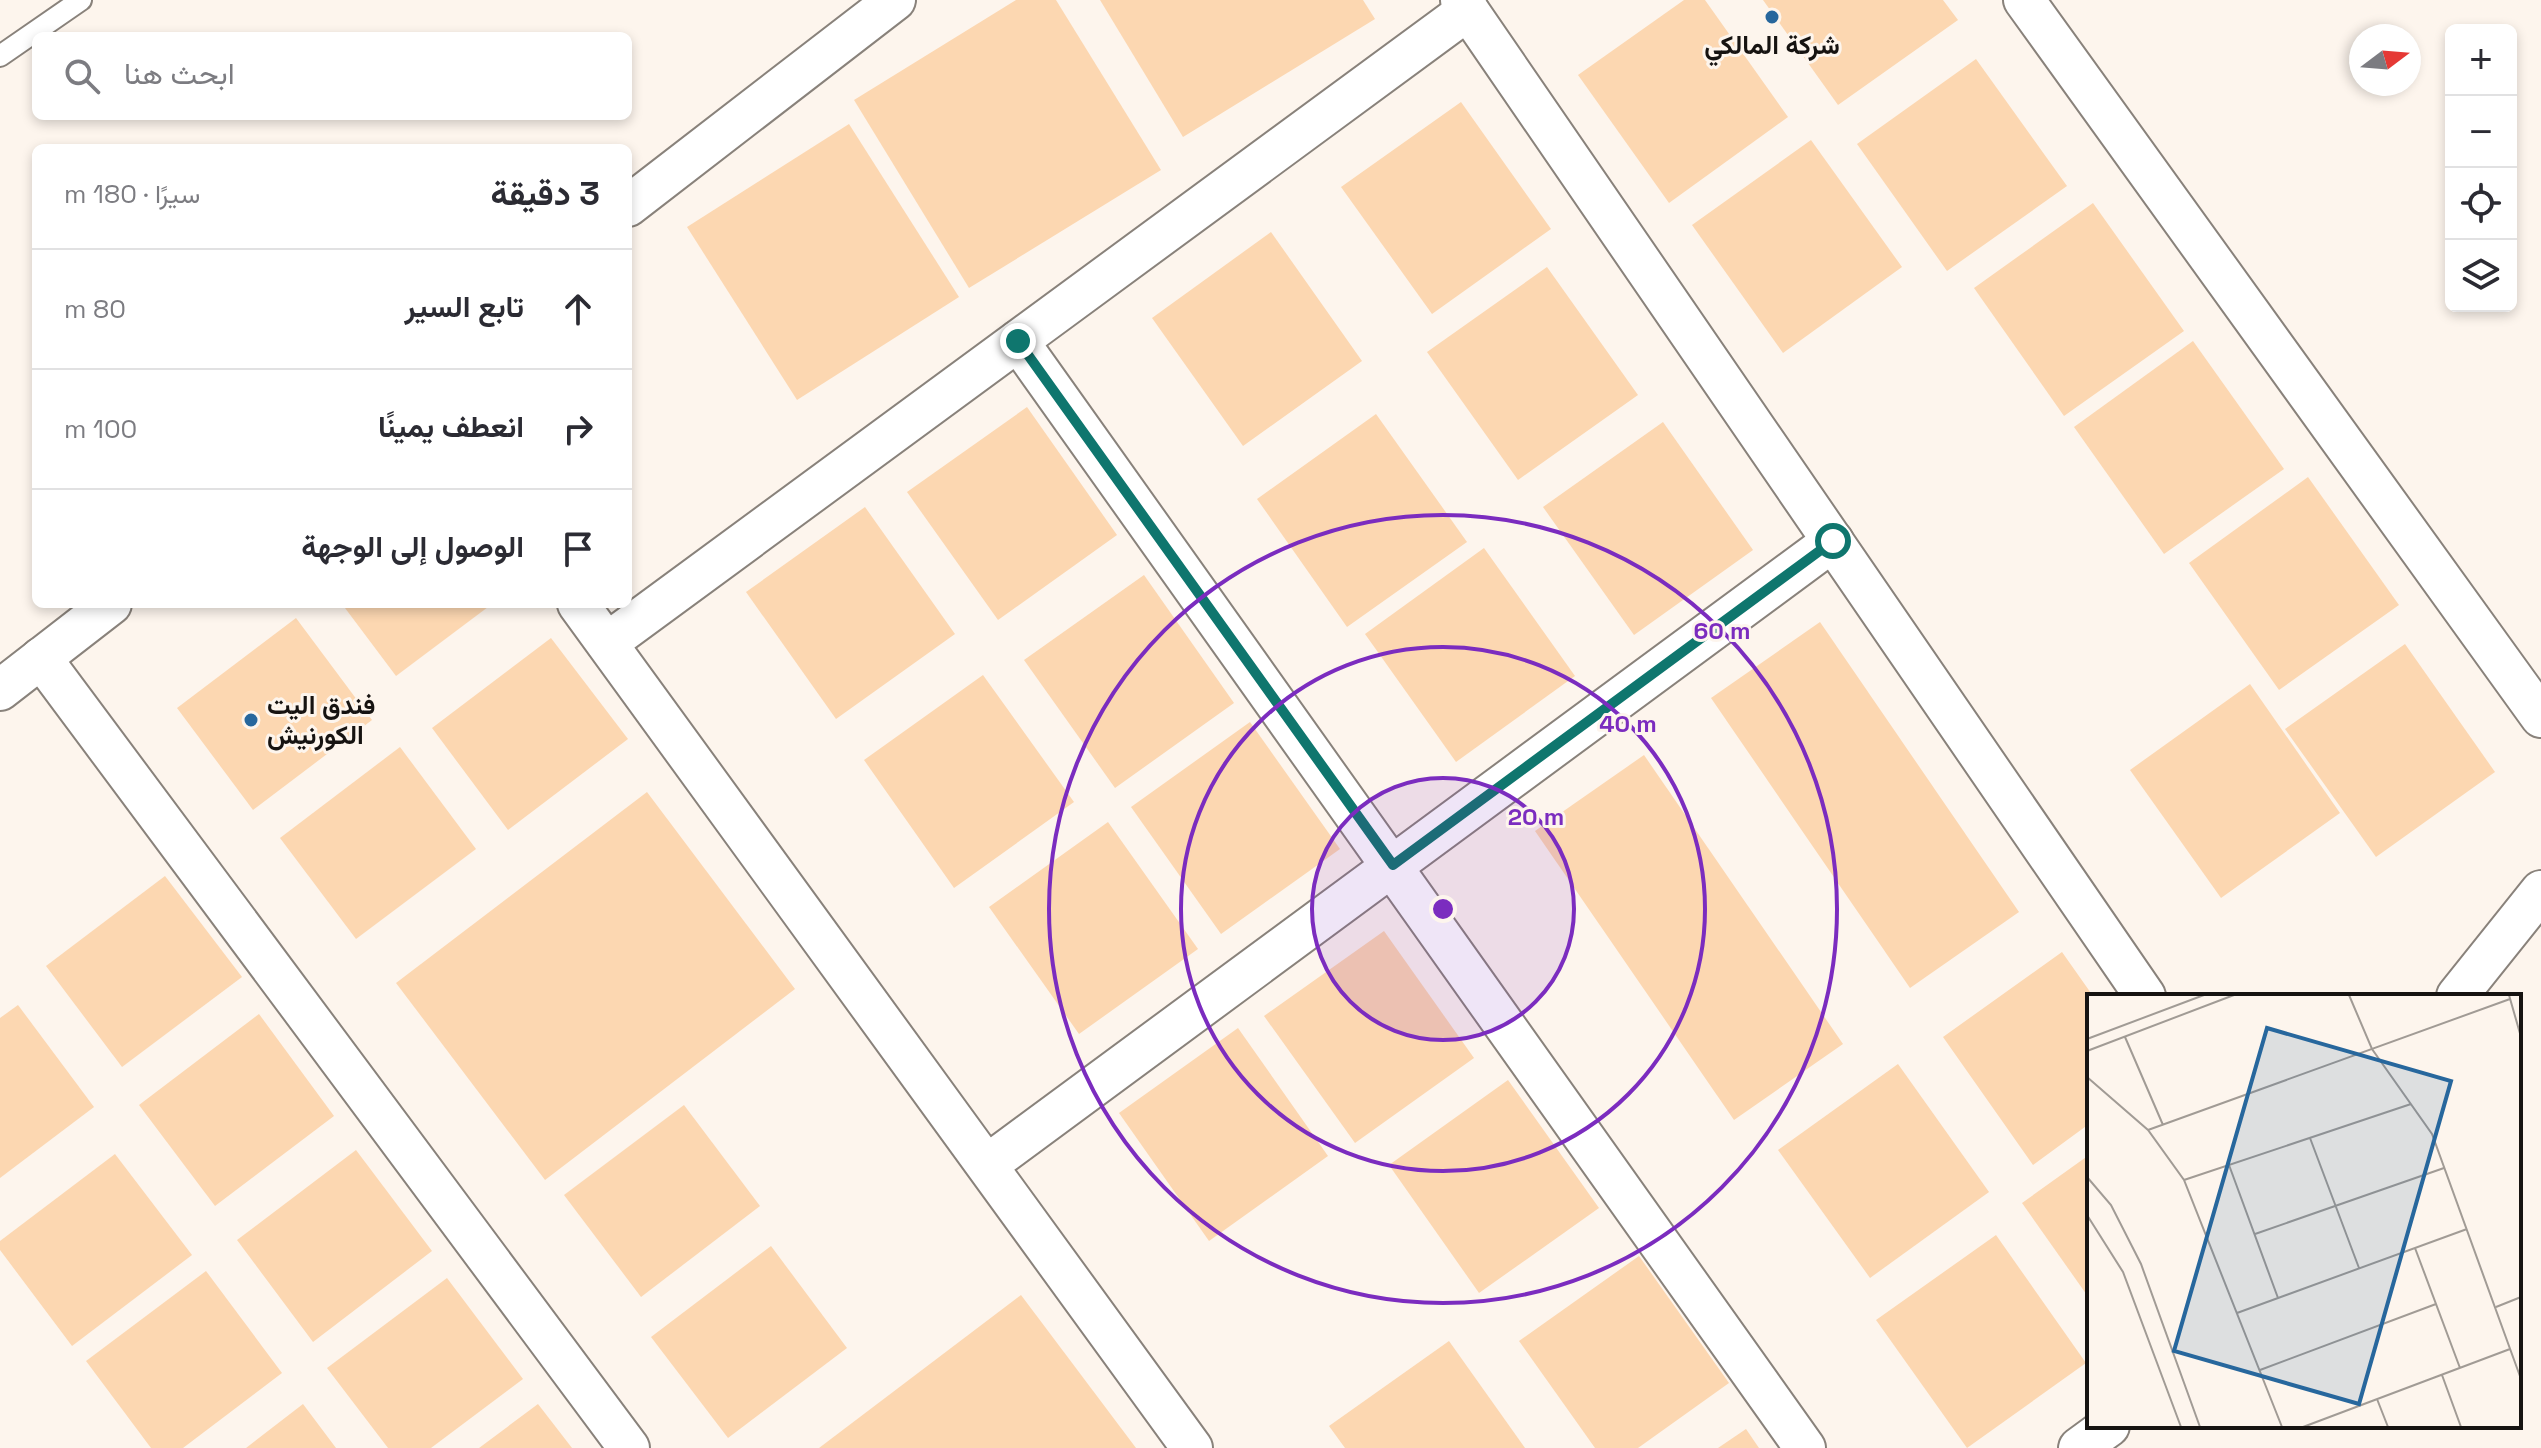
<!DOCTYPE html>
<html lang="ar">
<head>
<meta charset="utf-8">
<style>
	body { margin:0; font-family:"Space Grotesk",Vazirmatn,sans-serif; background:#f7f7f7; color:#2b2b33; direction:rtl }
	.controls { position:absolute; right:24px; top:24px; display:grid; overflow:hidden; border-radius:12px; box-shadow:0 4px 12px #0003 }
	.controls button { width:72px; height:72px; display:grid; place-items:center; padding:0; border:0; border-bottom:2px solid #e1e1e2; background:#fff; color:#2b2b33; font:40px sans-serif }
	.compass { position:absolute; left:2349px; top:24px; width:72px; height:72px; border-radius:50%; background:#fff; box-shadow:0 4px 12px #0003; rotate:74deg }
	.stop { position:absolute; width:24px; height:24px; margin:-18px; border:6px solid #0f766e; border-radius:50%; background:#fff }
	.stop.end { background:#0f766e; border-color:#fff; box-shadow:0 2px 8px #0008 }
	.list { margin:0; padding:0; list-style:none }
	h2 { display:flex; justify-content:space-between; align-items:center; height:104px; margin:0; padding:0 32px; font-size:34px }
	h2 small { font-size:26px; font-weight:400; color:#7c7c81 }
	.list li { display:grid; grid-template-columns:52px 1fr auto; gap:24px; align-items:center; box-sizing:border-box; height:120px; padding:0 32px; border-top:2px solid #e1e1e2 }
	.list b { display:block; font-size:30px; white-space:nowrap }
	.list em { font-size:26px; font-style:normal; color:#7c7c81 }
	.icon { flex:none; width:44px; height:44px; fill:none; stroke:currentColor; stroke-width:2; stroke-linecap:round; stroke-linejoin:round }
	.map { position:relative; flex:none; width:2541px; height:1448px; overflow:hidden; direction:ltr }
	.search { position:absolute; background:#fff; box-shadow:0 4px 12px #0003; left:32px; top:32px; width:600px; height:88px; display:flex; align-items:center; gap:20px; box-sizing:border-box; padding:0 28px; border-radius:12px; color:#7c7c81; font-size:30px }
	.panel { position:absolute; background:#fff; box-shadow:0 4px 12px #0003; left:32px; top:144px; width:600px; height:464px; border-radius:12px; direction:rtl }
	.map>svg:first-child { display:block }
</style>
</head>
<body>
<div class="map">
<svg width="2541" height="1448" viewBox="0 0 2541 1448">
	<rect width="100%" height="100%" fill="#fdf5ed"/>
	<g fill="#fcd7b1">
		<path d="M1016,0h40l105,170 -192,118 -115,-188z"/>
		<path d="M1100,0h263l12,19 -192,118z"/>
		<path d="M1684,0h21l83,117 -119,86 -91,-128z"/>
		<path d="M1763,0h180l15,20 -120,85z"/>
		<path d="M1976,59l91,127 -120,85 -90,-127z"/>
		<path d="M1461,102l90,127 -119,85 -91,-127z"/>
		<path d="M849,124l110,173 -162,103 -110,-173z"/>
		<path d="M1811,140l91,127 -119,86 -91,-128z"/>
		<path d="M2093,203l91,128 -120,85 -90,-128z"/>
		<path d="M1271,232l91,129 -119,85 -91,-128z"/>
		<path d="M1547,267l91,128 -120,85 -91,-128z"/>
		<path d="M2193,341l91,128 -120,85 -90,-127z"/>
		<path d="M1027,407l90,128 -119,85 -91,-128z"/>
		<path d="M1376,414l91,128 -120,85 -90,-128z"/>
		<path d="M1663,422l90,128 -119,85 -91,-128z"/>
		<path d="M2308,477l91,128 -120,85 -90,-127z"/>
		<path d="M865,507l90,127 -119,85 -90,-127z"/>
		<path d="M1484,548l91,128 -119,86 -91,-128z"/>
		<path d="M1144,575l90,128 -119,85 -91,-128z"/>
		<path d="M342,604h150l-96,72z"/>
		<path d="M296,618l76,102 -119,90 -76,-102z"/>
		<path d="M1820,622l199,290 -109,76 -199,-290z"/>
		<path d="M551,638l77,101 -120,91 -76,-102z"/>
		<path d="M2405,644l90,128 -119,85 -91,-128z"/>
		<path d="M983,675l91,127 -120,86 -90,-128z"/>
		<path d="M2250,684l90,129 -119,85 -91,-128z"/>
		<path d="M1250,722l90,127 -119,85 -90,-127z"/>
		<path d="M400,747l76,102 -120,90 -76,-101z"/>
		<path d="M1644,755l199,289 -109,76 -199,-289z"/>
		<path d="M647,792l148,197 -250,191 -149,-197z"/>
		<path d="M1108,822l90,127 -119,85 -90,-127z"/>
		<path d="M165,876l77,101 -120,90 -76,-101z"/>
		<path d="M1384,931l90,127 -119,85 -91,-127z"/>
		<path d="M2062,952l31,44h-4v128l-56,41 -90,-128z"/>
		<path d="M18,1005l76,102 -94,71v-160z"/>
		<path d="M259,1014l75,102 -119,90 -76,-101z"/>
		<path d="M1238,1028l90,128 -119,85 -90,-128z"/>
		<path d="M1898,1064l91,128 -119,86 -92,-128z"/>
		<path d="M1508,1080l91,128 -120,85 -90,-128z"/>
		<path d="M684,1105l76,101 -119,91 -77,-102z"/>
		<path d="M356,1150l76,101 -119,91 -76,-102z"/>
		<path d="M115,1154l77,101 -120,91 -72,-96v-9z"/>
		<path d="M2089,1155v143l-67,-95z"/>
		<path d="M1996,1235l90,128 -119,85 -91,-128z"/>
		<path d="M771,1246l76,102 -119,90 -77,-101z"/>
		<path d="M1639,1256l90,127 -91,65h-43l-76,-107z"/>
		<path d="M206,1271l76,102 -99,75h-32l-65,-87z"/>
		<path d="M447,1278l76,101 -92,69h-43l-61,-80z"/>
		<path d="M1021,1295l115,153h-317z"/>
		<path d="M1449,1341l76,107h-180l-16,-22z"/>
		<path d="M303,1404l33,44h-90z"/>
		<path d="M538,1404l34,44h-93z"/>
		<path d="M1746,1429l13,19h-41z"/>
	</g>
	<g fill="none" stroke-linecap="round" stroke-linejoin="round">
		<g stroke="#89827b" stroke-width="24">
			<path id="lane" d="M0,56l81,-56"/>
		</g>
		<g stroke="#89827b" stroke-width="44">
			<g id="street">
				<path d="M1461,0l684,996"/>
				<path d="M2024,0l517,717"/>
				<path d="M628,206l267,-206"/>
				<path d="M1018,341l787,1107"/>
				<path d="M578,604l614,844"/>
				<path d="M607,643l861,-633"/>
				<path d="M41,658l588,790"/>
				<path d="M0,690l111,-86"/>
				<path d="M2457,996l84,-105"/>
				<path d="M987,1165l846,-624"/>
				<path d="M2079,1448l30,-22"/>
			</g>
		</g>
		<use href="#lane" stroke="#fff" stroke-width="20"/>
		<use href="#street" stroke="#fff" stroke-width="40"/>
	</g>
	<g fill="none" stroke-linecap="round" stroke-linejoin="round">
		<path stroke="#0f766e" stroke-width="10" d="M1018,341l375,524 440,-324"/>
	</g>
	<circle cx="1443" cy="909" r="131" fill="#7b2cbf" fill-opacity=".12"/>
	<g fill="none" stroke="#7b2cbf" stroke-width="4">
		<circle cx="1443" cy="909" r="131"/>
		<circle cx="1443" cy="909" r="262"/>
		<circle cx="1443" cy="909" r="394"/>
	</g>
	<g fill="#27679d" stroke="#fdf5ed" stroke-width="3">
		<circle cx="1772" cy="17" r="8"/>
		<circle cx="251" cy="720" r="8"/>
	</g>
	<g text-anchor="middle" stroke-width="6" stroke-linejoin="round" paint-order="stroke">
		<g font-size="26" font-weight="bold" fill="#161311" stroke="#fdf5ed">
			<text x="1772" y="54">شركة المالكي</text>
			<text x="267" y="714" text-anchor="start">فندق اليت<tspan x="267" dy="30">الكورنيش</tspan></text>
		</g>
	</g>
	<g transform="translate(2087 994)">
		<rect width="434" height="434" fill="#fdf5ed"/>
		<path fill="none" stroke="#a19b95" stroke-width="2" d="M262,1l23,54 60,85 89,245M422,1l12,42M38,43l38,88M0,45l117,-44M0,57l147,-56M0,83l61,53 36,50 98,247M61,136l362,-131M223,144l49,130M142,171l49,133M0,183l24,28 30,59 59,163M97,186l227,-76M0,221l36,57 58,155M168,240l189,-66M328,254l45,120M409,313l25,-10M150,319l230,-84M173,376l176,-66M355,381l19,52M290,405l11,28M216,433l207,-78"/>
		<path fill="#27679d" fill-opacity="0.15" stroke="#27679d" stroke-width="4" d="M180,34l184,53 -92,323 -185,-53z"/>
		<rect width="434" height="434" fill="none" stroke="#161311" stroke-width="4"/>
	</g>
	<circle cx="1443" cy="909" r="12" fill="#7b2cbf" stroke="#fdf5ed" stroke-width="4"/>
	<g font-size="24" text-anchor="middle" font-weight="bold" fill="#7b2cbf" stroke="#fdf5ed" stroke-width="6" stroke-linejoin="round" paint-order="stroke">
		<text x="1722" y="639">60 m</text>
		<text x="1628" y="732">40 m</text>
		<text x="1536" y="825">20 m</text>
	</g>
</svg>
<div class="controls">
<button>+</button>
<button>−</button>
<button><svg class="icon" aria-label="locate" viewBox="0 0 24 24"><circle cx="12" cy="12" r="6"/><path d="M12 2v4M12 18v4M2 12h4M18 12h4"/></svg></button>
<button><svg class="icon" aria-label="layers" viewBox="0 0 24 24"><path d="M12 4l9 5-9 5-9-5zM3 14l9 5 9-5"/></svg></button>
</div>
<svg class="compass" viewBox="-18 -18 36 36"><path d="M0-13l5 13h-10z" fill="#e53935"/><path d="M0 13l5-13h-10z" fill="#7c7c81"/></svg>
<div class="stop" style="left:1833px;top:541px"></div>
<div class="stop end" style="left:1018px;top:341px"></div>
<div class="search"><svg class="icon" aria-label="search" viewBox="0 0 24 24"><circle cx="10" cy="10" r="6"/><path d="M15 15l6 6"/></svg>ابحث هنا</div>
<section class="panel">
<h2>3 دقيقة<small>سيرًا · 180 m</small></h2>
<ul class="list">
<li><svg class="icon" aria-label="ahead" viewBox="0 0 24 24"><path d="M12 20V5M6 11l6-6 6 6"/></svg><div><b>تابع السير</b></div><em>80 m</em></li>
<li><svg class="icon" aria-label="right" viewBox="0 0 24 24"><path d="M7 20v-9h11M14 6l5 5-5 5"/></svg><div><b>انعطف يمينًا</b></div><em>100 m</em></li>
<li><svg class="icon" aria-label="arrive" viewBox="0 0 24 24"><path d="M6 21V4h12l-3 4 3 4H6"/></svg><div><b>الوصول إلى الوجهة</b></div></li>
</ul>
</section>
</div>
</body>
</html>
